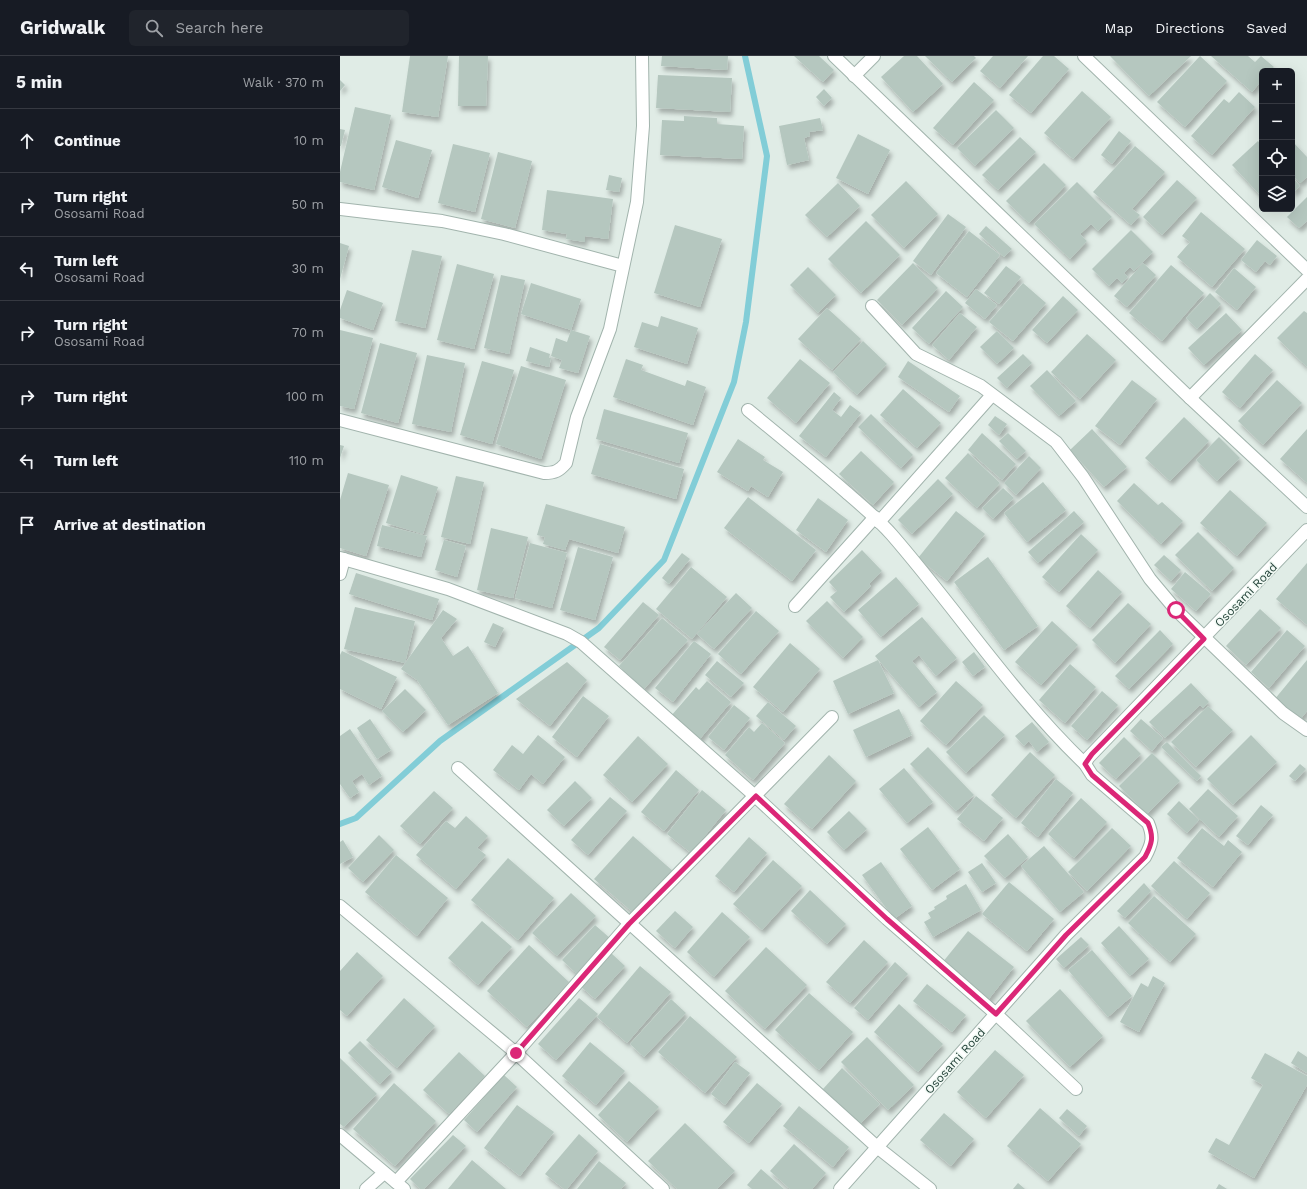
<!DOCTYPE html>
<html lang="en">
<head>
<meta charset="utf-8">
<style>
	body { margin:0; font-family:"Work Sans",sans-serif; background:#20242c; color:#f1f3f6 }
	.controls { position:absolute; right:12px; top:12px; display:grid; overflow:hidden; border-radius:6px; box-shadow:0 4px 16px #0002 }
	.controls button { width:36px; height:36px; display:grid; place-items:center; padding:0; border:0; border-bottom:1px solid #363941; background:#171b24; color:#f1f3f6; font:20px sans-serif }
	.stop { position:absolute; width:12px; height:12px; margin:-9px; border:3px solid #db2777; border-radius:50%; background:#fff }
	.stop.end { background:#db2777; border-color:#fff; box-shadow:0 1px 4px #0008 }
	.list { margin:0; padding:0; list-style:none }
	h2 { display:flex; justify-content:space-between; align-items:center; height:52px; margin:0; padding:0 16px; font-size:17px }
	h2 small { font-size:13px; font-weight:400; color:#9ea1a6 }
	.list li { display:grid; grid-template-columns:26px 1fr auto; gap:12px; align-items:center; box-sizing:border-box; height:64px; padding:0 16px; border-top:1px solid #363941 }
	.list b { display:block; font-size:15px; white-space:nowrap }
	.list p { margin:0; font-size:13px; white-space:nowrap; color:#9ea1a6 }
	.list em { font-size:13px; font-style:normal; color:#9ea1a6 }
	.icon { flex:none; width:22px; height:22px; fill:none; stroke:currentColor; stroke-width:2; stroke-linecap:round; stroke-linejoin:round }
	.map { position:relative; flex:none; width:967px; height:1133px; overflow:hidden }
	header { display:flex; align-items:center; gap:24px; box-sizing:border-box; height:56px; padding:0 20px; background:#171b24; border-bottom:1px solid #363941 }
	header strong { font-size:19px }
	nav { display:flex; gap:22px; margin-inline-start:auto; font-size:14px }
	.search { width:280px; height:36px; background:#20242c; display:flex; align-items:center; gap:10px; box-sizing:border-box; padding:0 14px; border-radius:6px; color:#9ea1a6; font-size:15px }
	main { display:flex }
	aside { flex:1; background:#171b24 }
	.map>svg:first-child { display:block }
</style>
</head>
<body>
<header>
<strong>Gridwalk</strong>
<div class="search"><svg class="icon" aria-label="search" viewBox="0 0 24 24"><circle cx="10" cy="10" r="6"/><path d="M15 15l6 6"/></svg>Search here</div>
<nav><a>Map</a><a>Directions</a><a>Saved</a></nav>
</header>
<main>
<aside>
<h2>5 min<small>Walk · 370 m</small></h2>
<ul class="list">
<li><svg class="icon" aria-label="ahead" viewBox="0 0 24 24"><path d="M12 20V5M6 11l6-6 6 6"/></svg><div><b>Continue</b></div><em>10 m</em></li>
<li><svg class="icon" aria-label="right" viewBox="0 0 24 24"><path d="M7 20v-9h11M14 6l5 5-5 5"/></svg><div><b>Turn right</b><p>Ososami Road</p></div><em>50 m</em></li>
<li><svg class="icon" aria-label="left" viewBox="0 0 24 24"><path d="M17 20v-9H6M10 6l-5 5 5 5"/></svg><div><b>Turn left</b><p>Ososami Road</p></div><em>30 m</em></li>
<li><svg class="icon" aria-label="right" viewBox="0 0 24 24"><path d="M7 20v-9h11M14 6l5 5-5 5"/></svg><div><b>Turn right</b><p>Ososami Road</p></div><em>70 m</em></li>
<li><svg class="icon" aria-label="right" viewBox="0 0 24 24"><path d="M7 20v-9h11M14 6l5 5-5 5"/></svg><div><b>Turn right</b></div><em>100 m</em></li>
<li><svg class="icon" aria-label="left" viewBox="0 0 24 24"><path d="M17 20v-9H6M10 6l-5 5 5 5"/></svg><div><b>Turn left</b></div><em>110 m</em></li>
<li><svg class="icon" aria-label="arrive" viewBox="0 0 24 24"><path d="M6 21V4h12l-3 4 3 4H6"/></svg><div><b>Arrive at destination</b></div></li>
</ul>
</aside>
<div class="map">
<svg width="967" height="1133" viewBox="0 0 967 1133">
	<defs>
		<filter id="shadow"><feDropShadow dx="2.5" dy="4.5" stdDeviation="2" flood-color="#0004"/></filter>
	</defs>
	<rect width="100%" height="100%" fill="#e0ece6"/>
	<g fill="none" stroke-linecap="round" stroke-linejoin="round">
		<path stroke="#82cdd7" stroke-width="6" d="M0,768l16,-6 84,-77 159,-113 65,-68 70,-178 12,-60 21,-166 -22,-100"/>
	</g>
	<g fill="#b5c7bf" filter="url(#shadow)">
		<path d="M70,0h38l-10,61 -36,-5z"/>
		<path d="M119,0h29l-2,50h-28z"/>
		<path d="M322,0h66l-1,14 -66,-4z"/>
		<path d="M454,0h25l15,14 -11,12z"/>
		<path d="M564,0h13l26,28 -30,28 -32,-35z"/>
		<path d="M585,0h49l2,2 -24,24z"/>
		<path d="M653,0h35l-28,32 -20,-17z"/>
		<path d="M703,0h11l15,13 -38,44 -22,-18z"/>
		<path d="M770,0h81l-42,40z"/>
		<path d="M860,0l27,25 -42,46 -28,-25z"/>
		<path d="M871,0h37l7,6 6,-6 13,11 -4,4h-8v9l-10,12z"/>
		<path d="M318,19l74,3 -2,34 -74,-4z"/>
		<path d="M0,24l5,5 -5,6z"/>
		<path d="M634,26l20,18 -41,45 -20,-17z"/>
		<path d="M484,33l8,9 -8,8 -8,-9z"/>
		<path d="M742,35l29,26 -38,42 -29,-26z"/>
		<path d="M899,36l16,15 -43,48 -21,-19 33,-37 5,4z"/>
		<path d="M15,51l36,8 -17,75 -34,-8v-10z"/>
		<path d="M656,54l18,18 -39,38 -18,-18z"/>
		<path d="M344,60l33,2v6l27,2 -2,33 -82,-4 2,-35 22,1z"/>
		<path d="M480,62l3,12 -14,2 1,4 -6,2 5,22 -22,5 -8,-39z"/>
		<path d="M0,73l5,1 -4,16h-1z"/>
		<path d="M779,75l12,10 -19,23 -11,-9z"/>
		<path d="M518,78l32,16 -22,44 -32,-16z"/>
		<path d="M680,81l16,15 -38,38 -16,-15z"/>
		<path d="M56,84l36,10 -14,48 -36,-11z"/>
		<path d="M918,85l4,5v51l-30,-32z"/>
		<path d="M952,85l15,16v20l-7,6 -8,-8z"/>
		<path d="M113,88l37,9 -15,59 -37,-9z"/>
		<path d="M795,90l30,26 -33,37 8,6 -9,10 -38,-33z"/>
		<path d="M158,96l34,9 -17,67 -34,-9z"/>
		<path d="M704,107l22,22 -37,38 -23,-22z"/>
		<path d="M269,119l13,3 -3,14 -13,-2z"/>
		<path d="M952,121l8,9 -8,8z"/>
		<path d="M837,124l20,18 -35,37 -19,-18z"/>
		<path d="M566,125l32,33 -34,34 -33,-33z"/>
		<path d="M737,126l35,35 -14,14 -7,-7 -11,10 7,7 -17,18 -36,-35z"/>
		<path d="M498,127l22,23 -33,31 -22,-22z"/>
		<path d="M207,134l66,9 -5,40 -23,-3v6l-19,-3 1,-5 -25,-4z"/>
		<path d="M967,141v24l-8,7 -12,-11z"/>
		<path d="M861,156l44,37 -33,38 -35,-30 13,-15 -8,-6z"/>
		<path d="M608,158l18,13 -35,48 -18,-14z"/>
		<path d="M526,165l34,34 -39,38 -33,-34z"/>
		<path d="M335,169l47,14 -22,68 -46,-14z"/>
		<path d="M646,170l26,23 -8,8 -25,-23z"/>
		<path d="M791,174l22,22 -19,19 -4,-4 -6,6 4,4 -6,6 -5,-5 -8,8 -17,-17z"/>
		<path d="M629,175l31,24 -33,42 -31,-24z"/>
		<path d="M917,184l20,16 -7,9 -5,-4 -9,11 -15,-12z"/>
		<path d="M0,187l9,3 -9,33z"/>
		<path d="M72,194l30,6 -17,72 -30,-7z"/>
		<path d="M573,207l25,25 -36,37 -25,-25z"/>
		<path d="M803,207l13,12 -29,32 -13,-11z"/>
		<path d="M117,208l37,10 -20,75 -37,-9z"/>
		<path d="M831,209l33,28 -42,48 -33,-28z"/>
		<path d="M666,210l15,11 -22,27 -15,-11z"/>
		<path d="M468,211l28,28 -18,18 -28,-28z"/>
		<path d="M894,212l22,19 -19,23 -22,-18z"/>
		<path d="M161,219l24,5 -16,74 -25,-6z"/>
		<path d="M191,227l50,16 -10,31 -50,-16z"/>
		<path d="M683,227l23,20 -33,38 -24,-19z"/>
		<path d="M636,233l21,16 -12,14 -20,-16z"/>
		<path d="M7,234l36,13 -10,27 -33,-12v-8z"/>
		<path d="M606,235l17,16 -34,37 -17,-16z"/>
		<path d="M870,237l11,11 -24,25 -11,-11z"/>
		<path d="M723,240l15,14 -31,33 -15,-13z"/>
		<path d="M487,252l34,31 -29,31 -34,-31z"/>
		<path d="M964,255l3,2v54l-30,-29z"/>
		<path d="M620,257l17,14 -28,33 -17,-15z"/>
		<path d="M886,257l16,17 -38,35 -16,-17z"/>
		<path d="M321,260l37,12 -11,36 -53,-17 8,-25 16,5z"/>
		<path d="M0,274l33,8 -19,71 -14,-3z"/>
		<path d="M231,274l19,6 -12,37 -19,-5 3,-8 -11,-4 5,-18 11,4z"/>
		<path d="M657,275l17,17 -17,16 -17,-17z"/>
		<path d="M747,278l29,26 -36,39 -29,-27z"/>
		<path d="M523,285l24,23 -30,31 -24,-23z"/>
		<path d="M40,287l37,10 -19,70 -37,-10z"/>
		<path d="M190,291l20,7 -1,4h2l-2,9 -23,-6z"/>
		<path d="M683,298l9,9 -25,25 -10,-10z"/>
		<path d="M915,298l18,16 -33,38 -18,-16z"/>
		<path d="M87,299l38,8 -14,69 -39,-8z"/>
		<path d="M286,303l17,6 -2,5 44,16 2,-6 19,7 -13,38 -80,-28z"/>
		<path d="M460,303l30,24 -34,40 -29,-25z"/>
		<path d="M142,305l32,9 -22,74 -32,-9z"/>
		<path d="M568,305l52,35 -11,16 -51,-35z"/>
		<path d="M181,310l45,14 -25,79 -45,-15z"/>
		<path d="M707,314l29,31 -17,15 -29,-30z"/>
		<path d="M792,324l25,19 -37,46 -25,-19z"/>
		<path d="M937,324l25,23 -39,42 -25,-24z"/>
		<path d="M563,333l38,34 -24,25 -37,-33z"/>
		<path d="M494,336l7,6 -9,12 9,7 9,-12 11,8 -35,44 -27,-21z"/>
		<path d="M264,353l84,24 -9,30 -83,-24z"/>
		<path d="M531,358l42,41 -12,13 -43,-41z"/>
		<path d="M655,360l12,8 -8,11 -11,-10z"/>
		<path d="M844,361l25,24 -39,40 -25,-23z"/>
		<path d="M752,373l35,38 -23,20 -34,-37z"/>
		<path d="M967,373v54l-27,-24z"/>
		<path d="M642,377l34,31 -14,16 -34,-30z"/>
		<path d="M668,377l18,18 -9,8 -18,-18z"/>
		<path d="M879,381l21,21 -23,23 -21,-21z"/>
		<path d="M398,383l27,18 -2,3 20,12 -15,25 -17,-11 -3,5 -31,-19z"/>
		<path d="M260,388l84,25 -8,30 -85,-25z"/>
		<path d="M0,389l4,1 -4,12z"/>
		<path d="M521,395l33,31 -21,23 -34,-31z"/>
		<path d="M628,397l32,30 -23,25 -32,-30z"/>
		<path d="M689,400l12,12 -25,27 -12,-12z"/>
		<path d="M8,417l41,12 -23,71 -26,-8v-48z"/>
		<path d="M61,419l37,12 -15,47 -37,-11z"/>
		<path d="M116,420l28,6 -14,62 -29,-7z"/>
		<path d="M598,423l15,15 -41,40 -14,-14z"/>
		<path d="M703,426l23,28 -39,32 -23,-29z"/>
		<path d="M794,427l24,22 4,-3 21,19 -22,23 -44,-43z"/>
		<path d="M663,432l11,10 -21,21 -11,-11z"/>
		<path d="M890,434l37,33 -30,33 -37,-33z"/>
		<path d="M408,441l68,53 -24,31 -68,-53z"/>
		<path d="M478,442l30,22 -22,32 -30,-22z"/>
		<path d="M206,448l79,23 -7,26 -49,-14 -4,11 -22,-6 2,-7 -8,-2z"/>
		<path d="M616,455l29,23 -38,47 -29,-23z"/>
		<path d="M734,455l10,11 -46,41 -10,-11z"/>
		<path d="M42,469l45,11 -6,21 -44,-11z"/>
		<path d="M151,472l37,9 -15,61 -36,-8z"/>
		<path d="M858,476l36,36 -22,23 -37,-36z"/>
		<path d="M741,478l17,16 -39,42 -17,-15z"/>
		<path d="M104,484l22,6 -9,31 -22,-7z"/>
		<path d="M190,487l37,10 -15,55 -37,-10z"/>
		<path d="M238,491l35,10 -18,63 -35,-10z"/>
		<path d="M522,494l20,21 -13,13 2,2 -27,26 -14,-15 7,-6 -8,-9z"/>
		<path d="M342,497l8,6 -21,25 -7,-6z"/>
		<path d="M824,499l17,15 -10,11 -17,-16z"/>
		<path d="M648,501l50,69 -34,24 -50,-68z"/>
		<path d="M967,507v62l-31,-26z"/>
		<path d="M351,511l36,30 -35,42 -36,-30z"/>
		<path d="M758,514l24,22 -32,36 -24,-22z"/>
		<path d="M845,516l26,22 -15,17 -25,-22z"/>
		<path d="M16,517l83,26 -7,21 -83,-26z"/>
		<path d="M556,521l23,27 -38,33 -23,-27z"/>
		<path d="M396,537l16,15 -38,41 -17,-15z"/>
		<path d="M487,545l36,36 -20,21 -37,-37z"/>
		<path d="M303,546l16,13 -39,45 -16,-13z"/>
		<path d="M788,547l23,21 -36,39 -23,-23z"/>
		<path d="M15,551l60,14 -10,42 -61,-14z"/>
		<path d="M920,553l21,19 -35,37 -20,-19z"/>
		<path d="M103,554l14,9 -16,19 12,18 15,-10 30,47 -50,32 -31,-45 -16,-11z"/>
		<path d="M416,555l23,20 -38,43 -23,-20z"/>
		<path d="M582,561l35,41 -21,18 -17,-21 -7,6 25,31 -18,15 -44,-51z"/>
		<path d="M322,562l26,22 -44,49 -25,-23z"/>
		<path d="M712,565l26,24 -37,40 -26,-23z"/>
		<path d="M153,567l11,5 -9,19 -11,-5z"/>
		<path d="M820,574l13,14 -44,45 -14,-13z"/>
		<path d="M947,574l18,16 -36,42 -18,-16z"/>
		<path d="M354,585l17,13 -38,48 -18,-14z"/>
		<path d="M450,587l30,26 -37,43 -30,-25z"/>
		<path d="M2,595l55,26 -16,32 -41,-20v-34z"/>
		<path d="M634,596l11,15 -12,9 -11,-14z"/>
		<path d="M538,604l16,33 -46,21 -15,-33z"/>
		<path d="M967,604v51l-8,10 -25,-21z"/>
		<path d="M377,605l27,22 -13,14 -26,-22z"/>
		<path d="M227,606l20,18 -37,46 -34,-27z"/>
		<path d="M730,608l26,23 -31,36 -26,-23z"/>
		<path d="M367,625l24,21 -32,38 -28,-24 25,-29 3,3z"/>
		<path d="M616,625l27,24 -37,40 -26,-24z"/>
		<path d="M851,627l18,19 -6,6 -3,-3 -35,33 -16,-16z"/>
		<path d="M65,633l21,21 -23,22 -21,-21z"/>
		<path d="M762,635l16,14 -31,35 -16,-14z"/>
		<path d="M243,640l26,20 -32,41 -25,-20z"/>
		<path d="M428,646l28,24 -12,14 -28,-24z"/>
		<path d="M394,649l16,13 -26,32 -16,-13z"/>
		<path d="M868,650l25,24 -37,37 -25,-25z"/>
		<path d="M559,653l13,26 -46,22 -13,-27z"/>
		<path d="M644,659l21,20 -39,38 -20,-21z"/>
		<path d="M30,663l21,31 -14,9 -20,-31z"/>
		<path d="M801,663l22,19 -11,13 -22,-20z"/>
		<path d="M692,666l17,20 -12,10 -8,-11 -5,5 -9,-10z"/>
		<path d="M422,667l23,20 -32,37 -28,-25 24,-28 5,5z"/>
		<path d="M10,673l32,47 -13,9 -7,-11 -10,7 7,11 -9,6 -10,-14v-48z"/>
		<path d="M198,679l27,22 -22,27 -12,-10 -12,16 -26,-20 19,-25 11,9z"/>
		<path d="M911,679l26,27 -44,43 -26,-26z"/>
		<path d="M298,680l30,28 -36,38 -29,-27z"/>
		<path d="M784,681l17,17 -25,25 -17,-16z"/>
		<path d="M827,686l34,34 -4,5 -36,-34z"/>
		<path d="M588,691l46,48 -18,16 -46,-47z"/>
		<path d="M690,696l25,23 -39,43 -25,-23z"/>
		<path d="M812,697l28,28 -33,33 -28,-28z"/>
		<path d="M489,699l27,26 -44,48 -28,-25z"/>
		<path d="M960,708l6,5 -11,12 -6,-5z"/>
		<path d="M564,712l29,34 -26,21 -28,-34z"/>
		<path d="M336,714l23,20 -35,41 -23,-19z"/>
		<path d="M716,723l17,14 -35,44 -17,-14z"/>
		<path d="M235,725l17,17 -28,28 -17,-16z"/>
		<path d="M868,733l30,27 -19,21 -30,-28z"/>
		<path d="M362,734l24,20 -35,43 -24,-19z"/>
		<path d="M94,735l19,17 -33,36 -20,-18z"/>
		<path d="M636,740l27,22 -19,23 -27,-22z"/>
		<path d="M270,741l17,14 -39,44 -17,-15z"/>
		<path d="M741,742l26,24 -33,36 -26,-24z"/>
		<path d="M839,745l20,19 -12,13 -20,-19z"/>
		<path d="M921,749l12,10 -25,30 -12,-9z"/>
		<path d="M509,755l18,18 -23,21 -17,-18z"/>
		<path d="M126,760l22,20 -11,12 9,7 -30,34 -40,-34 30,-34 9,7z"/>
		<path d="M588,771l32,42 -28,21 -32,-41z"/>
		<path d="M772,772l19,18 -44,45 -19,-19z"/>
		<path d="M862,772l22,18 4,-6 14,12 -29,35 -36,-29z"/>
		<path d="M668,778l20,23 -23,21 -21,-22z"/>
		<path d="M39,779l15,15 -31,32 -15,-14z"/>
		<path d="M293,780l41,36 -38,43 -42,-36z"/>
		<path d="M409,781l18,16 -33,39 -19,-16z"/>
		<path d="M3,784l10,17 -13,7v-22z"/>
		<path d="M704,790l40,46 -24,20 -39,-46z"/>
		<path d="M56,799l52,43 -31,38 -52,-44z"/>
		<path d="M168,802l46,40 -36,42 -47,-40z"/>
		<path d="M433,804l29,26 -40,44 -29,-26z"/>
		<path d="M834,805l36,32 -23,26 -36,-33z"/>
		<path d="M541,806l31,44 -18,13 -32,-44z"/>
		<path d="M642,807l14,20 -14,9 -14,-20z"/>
		<path d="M669,826l45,37 -27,32 -45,-37z"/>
		<path d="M804,827l7,8 -26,27 -8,-7z"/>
		<path d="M626,828l15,26 -48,27 -9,-15 7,-4 -3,-5 7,-4 -1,-2 13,-8 -1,-3z"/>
		<path d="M470,834l36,34 -19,20 -36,-33z"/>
		<path d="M231,837l25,23 -39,40 -25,-23z"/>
		<path d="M814,840l42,38 -26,28 -42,-39z"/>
		<path d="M335,855l18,16 -18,21 -19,-17z"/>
		<path d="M382,856l28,25 -36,40 -27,-25z"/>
		<path d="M142,865l30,26 -34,38 -30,-27z"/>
		<path d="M255,869l16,14 -34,35 -15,-14z"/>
		<path d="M779,870l30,33 -19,17 -29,-33z"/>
		<path d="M628,875l46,36 -26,33 -46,-37z"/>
		<path d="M741,881l8,8 -25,23 -8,-9z"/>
		<path d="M524,884l24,22 -38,41 -24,-21z"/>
		<path d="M189,889l40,37 -42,45 -40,-36z"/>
		<path d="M426,891l41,38 -42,44 -40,-38z"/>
		<path d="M752,894l40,46 -24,21 -40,-47z"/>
		<path d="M17,896l26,24 -36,40 -7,-6v-39z"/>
		<path d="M270,896l15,14 -30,33 -16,-14z"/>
		<path d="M555,906l13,12 -40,46 -14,-12z"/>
		<path d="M300,910l31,26 -44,51 -30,-26z"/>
		<path d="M813,920l12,7 -26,49 -19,-10 21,-39 7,4z"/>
		<path d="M587,928l39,31 -14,17 -39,-31z"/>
		<path d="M720,933l43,47 -33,31 -44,-46z"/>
		<path d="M469,937l44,39 -34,38 -44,-40z"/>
		<path d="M64,942l31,28 -38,42 -31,-28z"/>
		<path d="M239,942l19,16 -42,46 -18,-16z"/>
		<path d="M331,943l15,14 -42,44 -14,-13z"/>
		<path d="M559,948l44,40 -25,28 -44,-40z"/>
		<path d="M350,960l47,41 -32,36 -47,-41z"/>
		<path d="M527,981l47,48 -26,25 -47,-48z"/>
		<path d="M20,985l32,31 -12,12 -32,-31z"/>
		<path d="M250,986l35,29 -29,34 -34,-29z"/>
		<path d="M655,994l29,25 -38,43 -29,-26z"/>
		<path d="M958,995l9,6v16l-16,-10z"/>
		<path d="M119,996l26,24 -36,38 -26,-24z"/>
		<path d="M925,997l42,23v9l-53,93 -46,-26 8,-14 13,7 34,-60 -12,-7z"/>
		<path d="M0,1002l37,36 -33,33 -4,-3z"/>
		<path d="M395,1006l15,11 -25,32 -14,-11z"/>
		<path d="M502,1012l38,36 -20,20 -37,-35z"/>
		<path d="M164,1019l13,12 -40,45 -13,-12z"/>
		<path d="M289,1025l30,26 -32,35 -29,-27z"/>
		<path d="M54,1027l42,38 -41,45 -42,-37z"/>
		<path d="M417,1027l25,21 -33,39 -26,-21z"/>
		<path d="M177,1049l37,27 -34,44 -36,-28z"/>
		<path d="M459,1050l50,41 -16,20 -50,-41z"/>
		<path d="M700,1052l41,36 -33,37 -41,-35z"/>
		<path d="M727,1053l20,17 -8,10 -20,-18z"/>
		<path d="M604,1057l30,26 -23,27 -31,-26z"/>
		<path d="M345,1067l50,48 -18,18h-40l-29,-28z"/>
		<path d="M239,1078l19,17 -31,38h-3l-19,-15z"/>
		<path d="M113,1079l13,11 -42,43h-4l-10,-10z"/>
		<path d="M454,1088l32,29 -14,16h-22l-20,-18z"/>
		<path d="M132,1104l34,29h-58z"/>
		<path d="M259,1105l27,22 -5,6h-44z"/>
		<path d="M421,1113l23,20h-32l-5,-4z"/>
		<path d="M678,1127l7,6h-12z"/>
		<path d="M879,1128l8,5h-11z"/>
	</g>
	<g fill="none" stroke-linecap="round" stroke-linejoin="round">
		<g stroke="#a2b4ad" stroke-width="14">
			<g id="street">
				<path d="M494,0l356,342 117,109"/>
				<path d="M744,0l223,214"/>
				<path d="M514,20l20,-20"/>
				<path d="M0,153l102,12 62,13 119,32"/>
				<path d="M532,250l44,48 65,32 75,56 27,35 67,102 26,31 107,103 24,17"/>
				<path d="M850,342l117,-119"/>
				<path d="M408,354c33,27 66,54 98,82 16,14 32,27 46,43 66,76 121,160 193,229"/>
				<path d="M0,364l204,53c11,0 15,-2 22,-10l11,-46 33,-88 27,-127 6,-76 -1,-70"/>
				<path d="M539,466l113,-127"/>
				<path d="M0,502l108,31 119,45 14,8 174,154 132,123 109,95 80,75"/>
				<path d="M0,518l4,-15"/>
				<path d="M455,550l80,-89"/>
				<path d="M118,712l419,379 53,42"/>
				<path d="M0,850l176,147 147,136"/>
				<path d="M0,1079l64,54"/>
				<path d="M56,1126l120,-129 113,-129 203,-207"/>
				<path d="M26,1133l18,-16"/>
				<path d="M500,1133l226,-254 79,-78c7,-13 9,-20 3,-34l-56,-48 -7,-11 3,-6 219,-228"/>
			</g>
		</g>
		<use href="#street" stroke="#fff" stroke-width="12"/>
	</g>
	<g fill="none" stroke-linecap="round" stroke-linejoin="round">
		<path stroke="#db2777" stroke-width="5" d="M176,997l113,-129 127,-128 131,123 109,95 70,-79 79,-78c7,-13 9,-20 3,-34l-56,-48 -7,-11 7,-10 112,-115 -28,-29"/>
	</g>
	<g text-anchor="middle" stroke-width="3" stroke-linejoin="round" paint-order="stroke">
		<g font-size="12" fill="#1f3e35" stroke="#f1f9f4">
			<text transform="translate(906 539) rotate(-46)" y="4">Ososami Road</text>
			<text transform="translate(615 1005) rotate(-48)" y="4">Ososami Road</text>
		</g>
	</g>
</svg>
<div class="controls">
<button>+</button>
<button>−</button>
<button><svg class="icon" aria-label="locate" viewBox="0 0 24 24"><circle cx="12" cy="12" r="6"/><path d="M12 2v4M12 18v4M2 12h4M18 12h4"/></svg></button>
<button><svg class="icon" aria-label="layers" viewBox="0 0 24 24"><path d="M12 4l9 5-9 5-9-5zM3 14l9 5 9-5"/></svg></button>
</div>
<div class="stop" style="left:836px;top:554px"></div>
<div class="stop end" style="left:176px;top:997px"></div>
</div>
</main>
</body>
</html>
